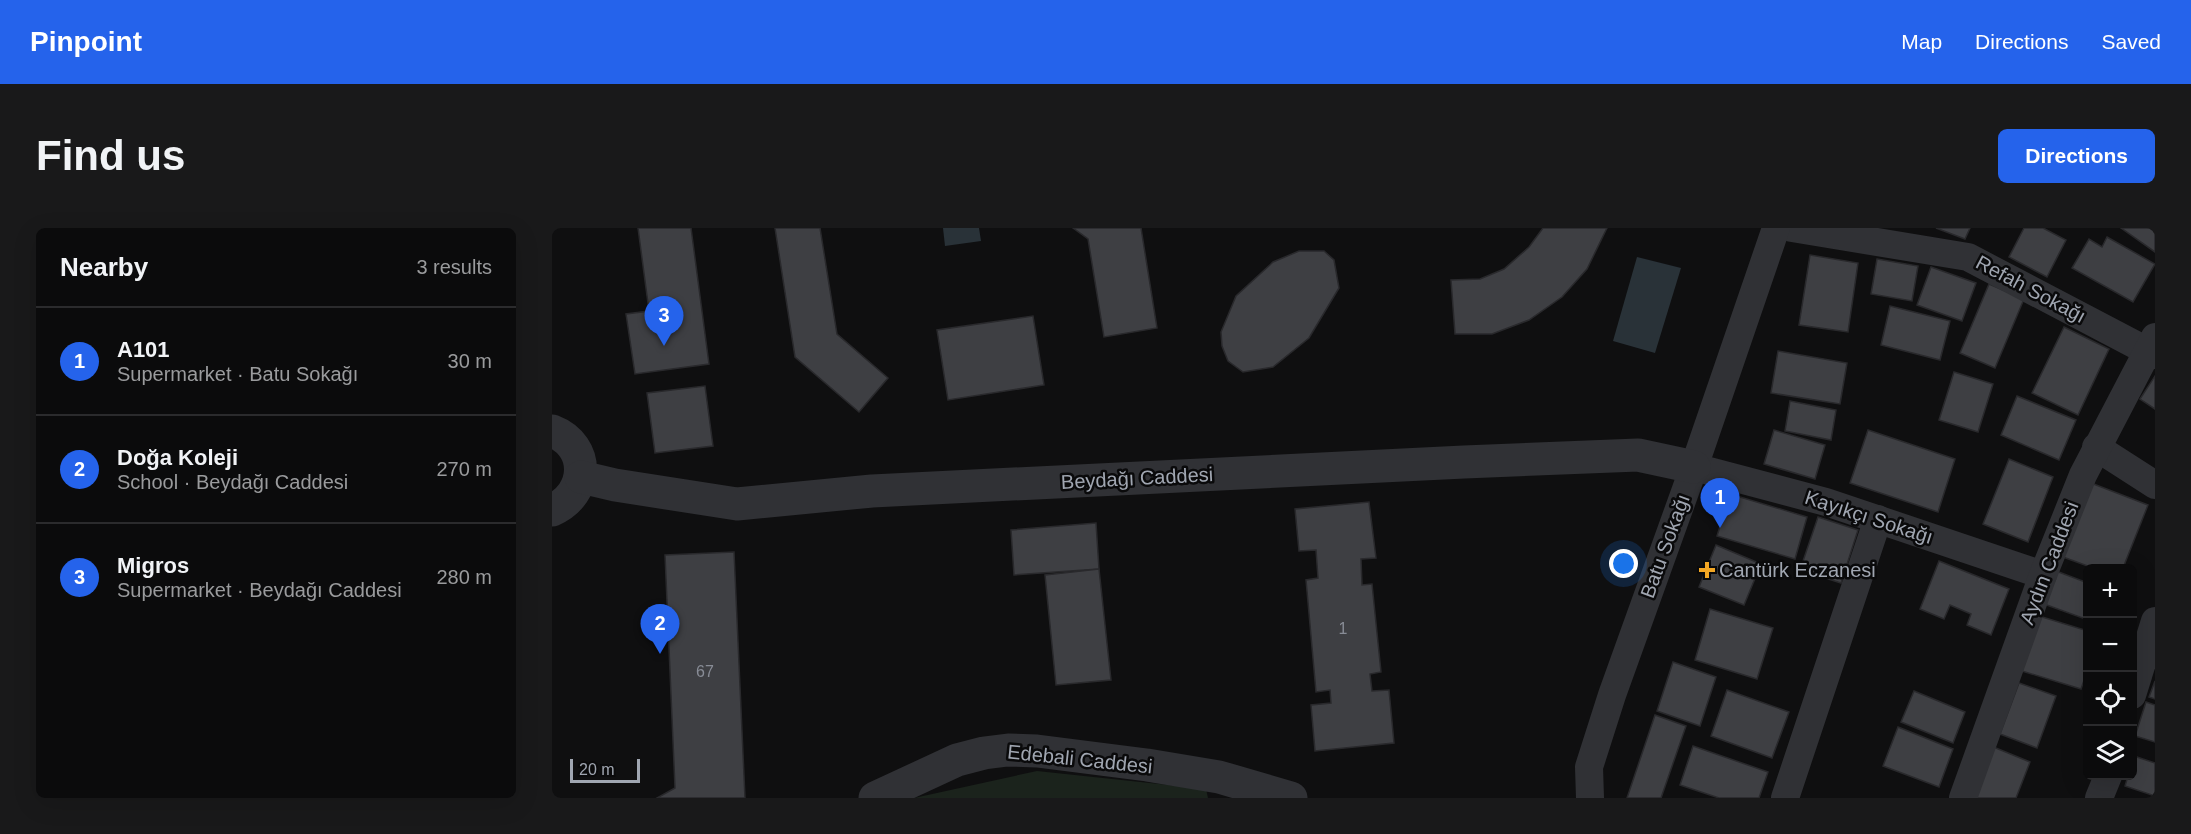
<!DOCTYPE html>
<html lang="en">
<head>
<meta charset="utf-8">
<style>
	body { margin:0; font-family:Arial,sans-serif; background:#19191a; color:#f1f3f6 }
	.controls { position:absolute; right:18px; bottom:18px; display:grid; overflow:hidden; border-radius:9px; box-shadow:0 6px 24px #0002 }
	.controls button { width:54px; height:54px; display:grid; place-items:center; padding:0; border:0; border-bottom:2px solid #2b2b2d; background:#0b0b0c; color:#f1f3f6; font:30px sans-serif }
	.scale { position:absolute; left:18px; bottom:15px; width:70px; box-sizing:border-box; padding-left:6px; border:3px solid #a0a6b1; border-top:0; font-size:16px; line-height:21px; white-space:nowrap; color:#a0a6b1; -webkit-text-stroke:4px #0a0a0b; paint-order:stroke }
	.you { position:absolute; left:1072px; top:336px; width:21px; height:21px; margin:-15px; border:4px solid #fff; border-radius:50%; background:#1a73e8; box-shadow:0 0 0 9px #1a73e833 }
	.badge { display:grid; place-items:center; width:39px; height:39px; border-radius:50%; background:#2563eb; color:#fff; font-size:20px; font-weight:700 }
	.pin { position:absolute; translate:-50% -50px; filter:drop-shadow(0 2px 3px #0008) }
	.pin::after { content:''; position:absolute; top:32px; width:21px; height:18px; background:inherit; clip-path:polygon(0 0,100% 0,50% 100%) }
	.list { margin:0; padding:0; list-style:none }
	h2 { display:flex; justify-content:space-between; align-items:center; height:78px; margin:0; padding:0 24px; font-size:26px }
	h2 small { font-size:20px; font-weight:400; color:#9a9b9d }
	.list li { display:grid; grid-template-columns:39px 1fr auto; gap:18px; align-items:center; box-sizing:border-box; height:108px; padding:0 24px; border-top:2px solid #2b2b2d }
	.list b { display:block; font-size:22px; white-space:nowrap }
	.list p { margin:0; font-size:20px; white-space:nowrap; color:#9a9b9d }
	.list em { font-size:20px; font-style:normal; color:#9a9b9d }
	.icon { flex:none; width:33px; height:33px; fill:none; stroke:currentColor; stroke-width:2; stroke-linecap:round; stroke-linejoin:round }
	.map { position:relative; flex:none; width:1603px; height:570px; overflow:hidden; border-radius:9px }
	header { display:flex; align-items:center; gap:36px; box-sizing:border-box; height:84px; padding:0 30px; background:#2563eb; color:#fff }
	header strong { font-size:28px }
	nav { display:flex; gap:33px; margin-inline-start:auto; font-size:21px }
	.intro { display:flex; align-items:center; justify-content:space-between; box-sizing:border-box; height:144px; padding:0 36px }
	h1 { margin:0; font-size:42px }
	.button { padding:15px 27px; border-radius:9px; background:#2563eb; color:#fff; font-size:21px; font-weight:700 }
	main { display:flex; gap:36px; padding:0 36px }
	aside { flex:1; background:#0b0b0c; border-radius:9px; box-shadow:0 6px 24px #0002 }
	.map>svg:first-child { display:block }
</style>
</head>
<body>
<header>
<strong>Pinpoint</strong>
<nav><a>Map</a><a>Directions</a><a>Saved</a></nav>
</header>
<div class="intro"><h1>Find us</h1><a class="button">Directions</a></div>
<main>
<aside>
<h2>Nearby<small>3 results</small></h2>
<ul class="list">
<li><span class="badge">1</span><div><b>A101</b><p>Supermarket · Batu Sokağı</p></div><em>30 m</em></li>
<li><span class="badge">2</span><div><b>Doğa Koleji</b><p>School · Beydağı Caddesi</p></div><em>270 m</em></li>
<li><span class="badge">3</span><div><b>Migros</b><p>Supermarket · Beydağı Caddesi</p></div><em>280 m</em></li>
</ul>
</aside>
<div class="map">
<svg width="1603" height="570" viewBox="0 0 1603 570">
	<rect width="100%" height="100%" fill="#0f0f10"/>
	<path fill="#1b231c" d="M485,543l169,18 2,9h-294z"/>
	<g fill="#293238">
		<path d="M391,0h36l2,13 -36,5z"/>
		<path d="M1085,29l44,11 -26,85 -42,-12z"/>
	</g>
	<g fill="#3e3f43" stroke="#29292c" stroke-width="1.5">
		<path d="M86,0h53l18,136 -74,10 -9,-60 23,-3z"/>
		<path d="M223,0h45l17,106 51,44 -29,34 -64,-55z"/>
		<path d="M521,0h68l16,100 -53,9 -16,-98z"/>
		<path d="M991,0h64l-20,41 -25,28 -33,23 -37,14h-37l-4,-54 29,-1 24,-10 25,-22z"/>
		<path d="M1384,0h34l-5,11z"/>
		<path d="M1472,0h19l23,12 -19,37 -38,-20z"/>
		<path d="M1569,0h34v24z"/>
		<path d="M1555,9l48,27 -22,38 -61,-34 17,-29 13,8z"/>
		<path d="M747,23h25l10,9 5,28 -30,50 -36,29 -30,5 -15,-11 -6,-15 -1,-14 15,-36 37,-34z"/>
		<path d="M1258,27l48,8 -10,69 -49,-7z"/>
		<path d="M1325,31l41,7 -6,35 -41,-7z"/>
		<path d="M1379,39l45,16 -14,38 -45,-16z"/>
		<path d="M1437,56l35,15 -29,69 -35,-15z"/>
		<path d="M1338,78l60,15 -10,39 -59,-15z"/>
		<path d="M481,88l11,69 -96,15 -11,-70z"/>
		<path d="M1512,99l45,22 -31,66 -46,-22z"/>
		<path d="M1226,123l69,12 -7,41 -69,-11z"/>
		<path d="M1402,144l39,12 -15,48 -39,-12z"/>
		<path d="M1603,148v33l-15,-10z"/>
		<path d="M153,158l8,60 -58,7 -8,-60z"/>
		<path d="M1465,168l59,24 -17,40 -58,-25z"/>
		<path d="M1238,173l46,9 -5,30 -46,-9z"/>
		<path d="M1222,202l51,15 -10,34 -51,-15z"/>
		<path d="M1316,202l87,29 -17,53 -88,-29z"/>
		<path d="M1457,231l44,18 -25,65 -45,-18z"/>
		<path d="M1539,255l57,22 -25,63h-30l-30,-11z"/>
		<path d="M1178,266l77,23 -12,42 -78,-23z"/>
		<path d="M817,274l7,56 -15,1 1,26 10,-1 9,88 -11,2 2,17 17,-1 5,53 -79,8 -4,-46 20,-2 -1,-13 -14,2 -10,-112 12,-2 -2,-28 -17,1 -4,-42z"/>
		<path d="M1266,289l40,13 -17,53 -41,-13z"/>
		<path d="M544,295l3,46 -85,6 -3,-45z"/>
		<path d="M1164,317l45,19 -17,41 -45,-18z"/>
		<path d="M182,324l11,246h-88l18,-10 -10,-233z"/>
		<path d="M1387,333l70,28 -18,46 -24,-10 4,-11 -21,-9 -6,14 -24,-10z"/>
		<path d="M547,341l12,111 -55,5 -11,-110z"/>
		<path d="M1504,343l32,12v37l-44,-16z"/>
		<path d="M1158,381l63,19 -16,51 -62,-19z"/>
		<path d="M1487,388l49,15v38l-7,20 -59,-18z"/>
		<path d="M1121,434l43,15 -16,49 -43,-15z"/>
		<path d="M1603,453v18l-6,-2z"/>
		<path d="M1467,455l37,13 -19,52 -37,-14z"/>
		<path d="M1175,462l62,22 -17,46 -61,-22z"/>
		<path d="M1362,463l51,21 -12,31 -52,-21z"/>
		<path d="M1594,474l9,3v37l-20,-6z"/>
		<path d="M1103,487l31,11 -25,72h-34z"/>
		<path d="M1346,499l55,22 -14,38 -56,-21z"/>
		<path d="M1141,518l75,26 -9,26h-40l-39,-13z"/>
		<path d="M1439,518l39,16 -14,36h-43z"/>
		<path d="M1582,528l21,7v33l-30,-10 3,-10h4z"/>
	</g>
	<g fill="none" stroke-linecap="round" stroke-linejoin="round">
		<g stroke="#303135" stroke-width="28">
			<path d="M1240,0l176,29 187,98"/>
			<path d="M1544,219l59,38"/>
			<path d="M1142,239l132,35 217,73"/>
			<path d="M1580,467l23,-74"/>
			<path d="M1038,570l-1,-31 23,-72 82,-228 82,-239"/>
			<path d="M1233,570l93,-279"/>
			<path d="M1411,570l80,-223 40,-100 72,-138"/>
			<path d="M1547,570l9,-22"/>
		</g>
		<g stroke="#303135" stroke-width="33">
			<path d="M0,203c39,15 37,63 0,79"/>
			<path d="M29,249l34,8 122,19 135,-13 592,-29 174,-7 56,12"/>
			<path d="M323,570l82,-38 27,-7 24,-3 29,1 110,14 72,12 72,21"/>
		</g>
	</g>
	<path fill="#f3a724" stroke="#0a0a0b" stroke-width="2" d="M1152 333h6v6h6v6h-6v6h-6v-6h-6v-6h6z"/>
	<g text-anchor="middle" stroke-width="5" stroke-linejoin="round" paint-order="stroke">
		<g font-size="16" fill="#888c96">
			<text x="791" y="406">1</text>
			<text x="153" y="449">67</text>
		</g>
		<g font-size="20" fill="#a0a6b1" stroke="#0a0a0b">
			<text transform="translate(1479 61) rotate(28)" y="7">Refah Sokağı</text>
			<text transform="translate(585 250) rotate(-3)" y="7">Beydağı Caddesi</text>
			<text transform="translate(1317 289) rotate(18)" y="7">Kayıkçı Sokağı</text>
			<text transform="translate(1113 318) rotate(-70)" y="7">Batu Sokağı</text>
			<text transform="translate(1497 335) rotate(-69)" y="7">Aydın Caddesi</text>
			<text transform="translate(528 531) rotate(6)" y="7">Edebali Caddesi</text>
		</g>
		<g font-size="20" fill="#a0a6b1" stroke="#0a0a0b" text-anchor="start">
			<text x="1167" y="349">Cantürk Eczanesi</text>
		</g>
	</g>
</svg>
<div class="controls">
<button>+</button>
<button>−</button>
<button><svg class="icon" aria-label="locate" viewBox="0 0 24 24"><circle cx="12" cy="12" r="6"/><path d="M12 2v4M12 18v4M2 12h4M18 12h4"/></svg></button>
<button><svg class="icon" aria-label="layers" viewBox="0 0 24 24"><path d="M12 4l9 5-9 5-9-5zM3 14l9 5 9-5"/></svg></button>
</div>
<div class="scale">20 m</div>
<div class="you"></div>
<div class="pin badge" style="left:1168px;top:300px">1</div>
<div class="pin badge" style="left:108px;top:426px">2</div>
<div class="pin badge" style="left:112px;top:118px">3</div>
</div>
</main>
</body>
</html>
